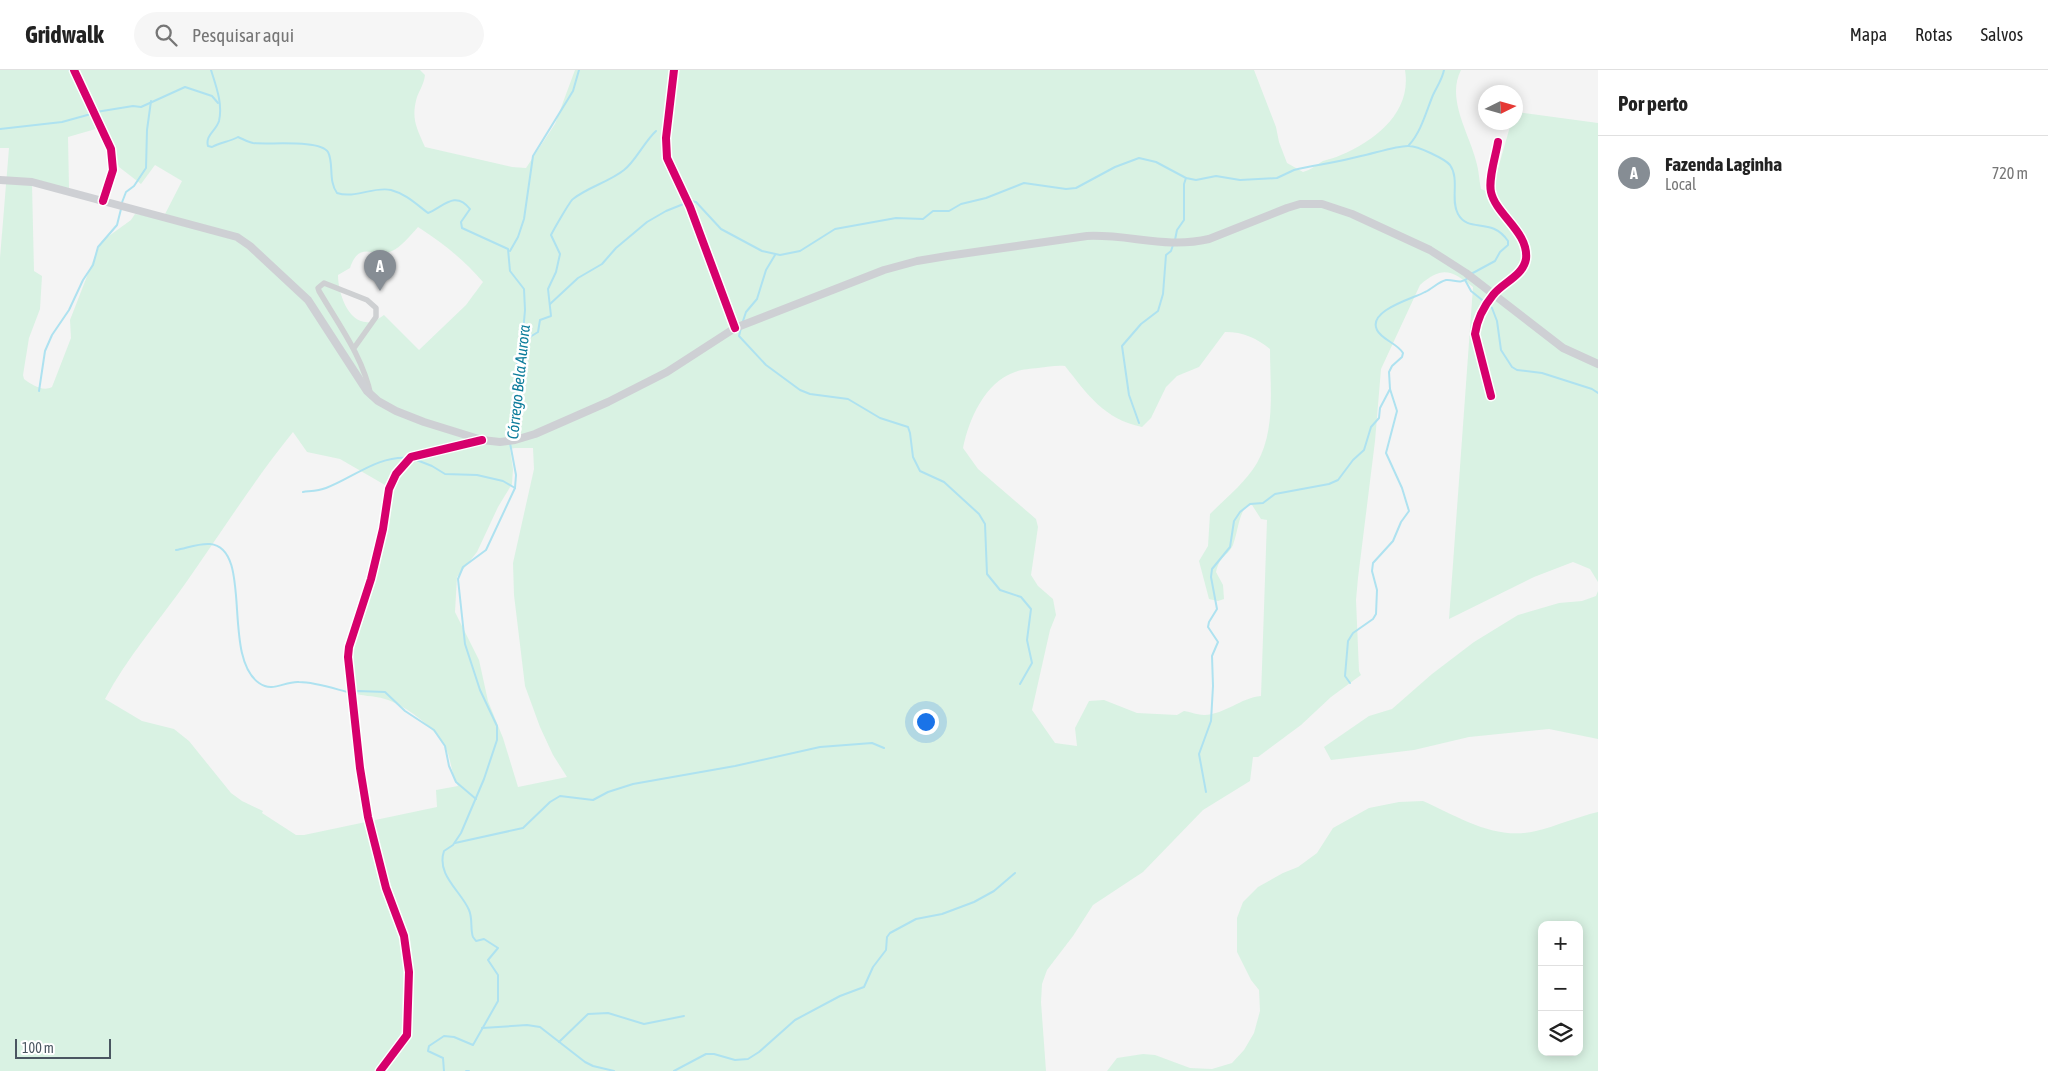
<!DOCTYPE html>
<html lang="pt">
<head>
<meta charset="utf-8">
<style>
	body { margin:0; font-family:"Asap Condensed",sans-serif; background:#f6f6f6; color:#222 }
	.controls { position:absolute; right:15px; bottom:15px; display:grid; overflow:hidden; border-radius:10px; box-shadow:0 2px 12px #0003 }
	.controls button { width:45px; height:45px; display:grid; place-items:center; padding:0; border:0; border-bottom:1px solid #e0e0e0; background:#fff; color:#222; font:25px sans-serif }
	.compass { position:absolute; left:1478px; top:15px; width:45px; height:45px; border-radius:50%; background:#fff; box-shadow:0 2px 12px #0003; rotate:85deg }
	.scale { position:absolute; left:15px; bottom:12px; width:96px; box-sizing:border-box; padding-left:5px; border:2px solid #4a5661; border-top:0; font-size:14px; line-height:18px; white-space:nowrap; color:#4a5661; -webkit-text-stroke:4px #fff; paint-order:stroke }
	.you { position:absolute; left:925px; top:651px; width:18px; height:18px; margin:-12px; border:4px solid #fff; border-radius:50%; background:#1a73e8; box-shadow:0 0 0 8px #1a73e833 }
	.badge { display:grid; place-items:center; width:32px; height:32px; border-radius:50%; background:#868d94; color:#fff; font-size:16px; font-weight:700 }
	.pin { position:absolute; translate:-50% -41px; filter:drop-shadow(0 1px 2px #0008) }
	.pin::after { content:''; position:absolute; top:26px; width:18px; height:15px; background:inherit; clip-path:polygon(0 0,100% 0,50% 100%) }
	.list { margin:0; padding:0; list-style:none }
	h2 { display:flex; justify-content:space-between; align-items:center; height:65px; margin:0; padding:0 20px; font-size:21px }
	h2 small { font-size:16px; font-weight:400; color:#767676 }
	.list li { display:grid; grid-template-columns:32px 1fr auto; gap:15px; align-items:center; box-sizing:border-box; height:75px; padding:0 20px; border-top:1px solid #e0e0e0 }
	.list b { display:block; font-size:19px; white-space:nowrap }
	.list p { margin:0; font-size:16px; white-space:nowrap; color:#767676 }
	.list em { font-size:16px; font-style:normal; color:#767676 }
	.icon { flex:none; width:28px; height:28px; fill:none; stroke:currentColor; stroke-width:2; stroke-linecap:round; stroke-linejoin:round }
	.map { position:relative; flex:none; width:1598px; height:1001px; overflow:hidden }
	header { display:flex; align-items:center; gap:30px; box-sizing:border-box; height:70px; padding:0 25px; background:#fff; border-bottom:1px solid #e0e0e0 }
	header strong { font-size:24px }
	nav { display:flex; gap:28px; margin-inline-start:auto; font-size:18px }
	.search { width:350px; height:45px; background:#f6f6f6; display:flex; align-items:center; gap:12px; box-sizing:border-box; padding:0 18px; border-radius:28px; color:#767676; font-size:19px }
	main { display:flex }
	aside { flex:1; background:#fff }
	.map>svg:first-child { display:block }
</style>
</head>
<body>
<header>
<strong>Gridwalk</strong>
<div class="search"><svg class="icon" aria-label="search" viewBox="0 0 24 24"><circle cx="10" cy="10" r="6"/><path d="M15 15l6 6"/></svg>Pesquisar aqui</div>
<nav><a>Mapa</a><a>Rotas</a><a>Salvos</a></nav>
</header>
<main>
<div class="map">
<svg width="1598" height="1001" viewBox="0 0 1598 1001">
	<rect width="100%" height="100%" fill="#f4f4f4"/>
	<g fill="#d9f2e3" fill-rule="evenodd">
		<path d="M0,0h420l5,5c-1,9 -5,14 -8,22 -6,21 -1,30 8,50l87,20 14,1 29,-44 20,-54h679l22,57 3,15 8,21 16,9c8,-2 13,-7 20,-11 5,-2 12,-3 18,-6 35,-15 71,-43 64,-85h56c-15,29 8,63 15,91 3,9 3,19 5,28l10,4 20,-70 5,-1v-10l82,11v459l-8,-13 -17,-7 -39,15 -85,42 24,-332c-21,-16 -30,-22 -53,-2l-39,84 -6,72 -17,137 -2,22 3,71 2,4 -30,22 -30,28 -43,32h-5l-3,24 -47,29 -60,62 -50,33 -20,31 -26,34 -5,14 -1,18 5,69h-1046v-813l9,-110h-9zM106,56l13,41 22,17 14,-19 27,16 -19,37 -28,-4 -4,6 -29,21 -6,12 -26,67 1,18 -19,49c-9,5 -20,-2 -28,-8l-1,-4 6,-37 11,-29 2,-33 -8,-5 -2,-87 37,4 -1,-51zM418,157c25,16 46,33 65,55l-17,23 -47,45 -35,-35c-4,3 -9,6 -14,7 -22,3 -32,-30 -32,-47l12,-7c10,-29 23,-9 42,-17 9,-4 19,-16 26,-24zM1225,262c19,0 31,6 45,17 0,37 6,81 -13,114 -12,20 -31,35 -47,51l-2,32 -9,15 10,38 9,2 6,-2 -1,-14 -7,-13c4,-17 11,-15 17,-27 5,-14 5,-27 13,-39l6,-1 9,14 6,1 -6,176c-21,2 -35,18 -57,19 -6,0 -13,-3 -20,-4l-7,4 -40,-2 -33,-13 -15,1 -14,27 2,18 -22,-3 -23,-33 18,-80 6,-15 -3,-16 -15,-13 -7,-11 7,-48 -2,-8 -58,-50 -15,-21c6,-29 22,-66 52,-76 7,-3 16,-3 23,-4 10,-1 18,-3 27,-2 23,29 39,53 77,61l9,-9 15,-31 11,-11 22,-9zM293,362l14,20 33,7 45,26 1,12 -9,67 -18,52 -8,36v40c11,5 22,3 34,7 20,6 49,28 60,47 6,12 6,27 13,40l-22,4 1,17 -133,28h-8l-34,-22 1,-2 -21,-10 -11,-8 -42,-52 -15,-12 -32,-8 -37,-22c22,-41 53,-77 80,-115 36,-51 69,-104 108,-152zM515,378h18l1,21 -21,94 1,32 11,91 15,41 13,28 14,22 -49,10 -15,-49 -15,-37 -9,-41 -24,-48 2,-35 20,-25 21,-45 14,-23 1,-15 -3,-20z"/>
		<path d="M1598,521v148l-49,-10 -80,8 -55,13 -83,10 -7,-13 45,-31 23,-7 40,-35 42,-32 44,-27 41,-12 23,-2 14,-5z"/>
		<path d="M1423,731c36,16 72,40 113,30 21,-5 40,-14 62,-19v259h-491l10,-13 26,-4 12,1 35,13 22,1 20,-6 12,-13 10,-17 6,-22 -1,-21 -8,-10 -14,-28v-34l6,-16 15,-15 25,-14 15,-6 19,-14 16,-25 36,-20 30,-6zM1542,855h37v127h-37z"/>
	</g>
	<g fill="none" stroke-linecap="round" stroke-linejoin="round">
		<g stroke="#aee2f0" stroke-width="2">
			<path d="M69,0l4,5"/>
			<path d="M211,0c5,16 12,34 8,51 -3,10 -14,14 -11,25l4,1c9,-5 17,-5 26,-10 5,2 10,5 15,6 15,2 67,-4 75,9 6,11 0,29 9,41 18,6 37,-7 54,-3 15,4 25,14 37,23 15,-6 27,-23 42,-4l-9,13 1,6 46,21 2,22 14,18 1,21 -3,34 -5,20 -6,75"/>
			<path d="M96,42l37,-6 8,1 44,-20 27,9 6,7"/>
			<path d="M0,59l62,-7 29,-8"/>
			<path d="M1409,75c12,-13 17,-33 24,-50 4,-9 9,-15 11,-25"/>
			<path d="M121,135l5,-13 8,-6 12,-18 1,-38 4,-29"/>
			<path d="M1175,170l2,-10 7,-10v-36l2,-6"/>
			<path d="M510,181l8,-14 6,-18 9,-63 40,-65 6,-21"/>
			<path d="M1465,210l6,11 21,17 5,13 4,29 11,17 5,3 25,3 50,16 6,4"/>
			<path d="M550,234l28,-26 24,-14 14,-16 31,-26 19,-11 25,-10 5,1 25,27 41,22 18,4 20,-4 35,-22 61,-11 27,1 10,-8h16l12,-7 25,-6 38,-15 42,6 10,-1 39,-21 24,-9 17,4 30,16 10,2 20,-4 24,4 37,-2 17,-8c22,-5 45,-8 67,-14 11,-2 38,-11 48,-10 9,0 36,13 41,19 10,14 0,35 8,49 11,20 33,2 50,27v4l-8,7 -5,9 -24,13"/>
			<path d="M743,251l3,-9 11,-13 9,-29 9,-15"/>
			<path d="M741,258l-2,8 27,29 34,25 10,4 38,5 32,19 28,9 2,6 3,24 7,14 24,11 35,32 6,10 2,50 13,16 21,7 10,12 -4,31 5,23 -12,21"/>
			<path d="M522,272l16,-10 2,-12 11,-4 -3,-27 8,-17 4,-18 -9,-19c3,-6 19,-34 22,-36 15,-12 36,-17 51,-29 11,-8 20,-28 32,-39"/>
			<path d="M39,321l6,-40 7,-16 17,-25 14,-30 10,-15 5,-18 19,-22 4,-16"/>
			<path d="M1139,353l-10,-28 -7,-49 19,-22 17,-13 5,-17 3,-39 5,-4 2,-6"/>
			<path d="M414,389l18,7 13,8 32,1 26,6 12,7"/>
			<path d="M303,422c7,-1 15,-1 23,-4 27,-10 52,-33 83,-30"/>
			<path d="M176,480c11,-2 23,-7 34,-6 44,4 11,113 49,139 14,10 25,-2 40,-1 17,0 36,7 52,11l7,-2 27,1 20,19 29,19 11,16 4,20 7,16 20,17"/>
			<path d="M1350,613l-5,-7 3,-35 5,-8 20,-14 3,-5 1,-24 -5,-19 1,-8 20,-22 8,-19 8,-11 -7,-23 -16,-35 11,-42 -7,-22 -1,-17 3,-6 10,-9 1,-4c-6,-10 -21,-13 -26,-23 -10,-20 38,-32 48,-38 7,-3 13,-10 21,-12 8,-1 14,5 22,-2"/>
			<path d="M1206,722l-7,-38 12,-33 2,-35 -1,-30 6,-14 -10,-15 1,-5 8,-13 -6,-32 1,-8 18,-22 4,-26 6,-9 10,-8 13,-1 12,-9 54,-10 9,-4 15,-20 11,-10 7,-23 8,-9 1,-10 10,-19"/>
			<path d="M455,773l68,-15 27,-26 10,-6 33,4 15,-8 25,-8 102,-18 85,-19 52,-4 12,5"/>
			<path d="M482,958l45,-3 13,2 45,35 8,4 21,5"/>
			<path d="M559,972l29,-28 20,-1 36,11 40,-8"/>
			<path d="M444,1001l-1,-13 -15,-7 1,-5 15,-10 10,1 19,8 25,-44v-26l-10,-15 10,-12 -14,-9 -8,2 -3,-4c-3,-8 0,-18 -4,-27 -8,-19 -33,-35 -25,-59l9,-6 8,-12 23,-54 13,-39v-14l-17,-36 -15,-46 -7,-65 5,-12 23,-17 29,-62 1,-13 -6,-32"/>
			<path d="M466,1001h3"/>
			<path d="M674,1001l32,-17h8l21,6 13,-1 11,-7 36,-32 45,-24 24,-9 9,-20 13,-17 1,-13 3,-4 26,-14 26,-5 32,-12 20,-11 21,-18"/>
		</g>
		<g stroke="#ced0d2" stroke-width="5.5">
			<path d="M674,0l-8,68 1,20 23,49 45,121"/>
			<path d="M354,278l22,-31v-9l-9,-8 -43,-17 -6,5 1,3c20,34 44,66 52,105"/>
			<path d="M1491,326l-16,-62c2,-14 9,-28 18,-39 9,-12 30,-19 33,-36 3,-27 -30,-44 -35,-67 -3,-13 5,-37 7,-50"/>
			<path d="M380,1001l27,-36 2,-63 -5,-36 -18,-48 -18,-71 -8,-49 -12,-111 1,-10 22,-68 12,-50 6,-40 7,-15 15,-17 71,-17"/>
		</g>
		<path stroke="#ced0d2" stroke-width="7" d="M74,0l37,79 2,21 -10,31"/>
		<path stroke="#ced0d4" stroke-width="8" d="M0,110l32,2 205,55 13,9 58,54 59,91 11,10 18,10 28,11 58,18 18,2 15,-2 20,-6 73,-32 59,-30 68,-44 149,-58 33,-9 30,-5 140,-20c43,-2 78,13 122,3l78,-31 13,-4h22l30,10 78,36 36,23 97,75 35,16"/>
		<g stroke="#fff" stroke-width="11">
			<g id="cycleway">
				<path d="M74,0l37,79 2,21 -10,31"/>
				<path d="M674,0l-8,68 1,20 23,49 45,121"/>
				<path d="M1491,326l-16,-62c2,-14 9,-28 18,-39 9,-12 30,-19 33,-36 3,-27 -30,-44 -35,-67 -3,-13 5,-37 7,-50"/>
				<path d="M380,1001l27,-36 2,-63 -5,-36 -18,-48 -18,-71 -8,-49 -12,-111 1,-10 22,-68 12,-50 6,-40 7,-15 15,-17 71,-17"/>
			</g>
		</g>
		<use href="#cycleway" stroke="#d6006c" stroke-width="8"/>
	</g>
	<g text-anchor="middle" stroke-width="5" stroke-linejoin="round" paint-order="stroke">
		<g font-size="16" font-style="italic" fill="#0c7c9b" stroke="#fff">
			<text transform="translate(518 312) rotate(-84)" y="6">Córrego Bela Aurora</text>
		</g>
	</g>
</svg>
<div class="controls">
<button>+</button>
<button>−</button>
<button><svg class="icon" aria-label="layers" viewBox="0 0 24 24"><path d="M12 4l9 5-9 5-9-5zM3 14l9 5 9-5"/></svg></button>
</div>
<svg class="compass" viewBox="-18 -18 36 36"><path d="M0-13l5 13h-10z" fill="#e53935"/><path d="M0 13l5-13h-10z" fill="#767676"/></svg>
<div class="scale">100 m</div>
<div class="you"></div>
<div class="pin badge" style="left:380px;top:221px">A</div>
</div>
<aside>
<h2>Por perto<small></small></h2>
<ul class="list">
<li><span class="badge">A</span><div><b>Fazenda Laginha</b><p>Local</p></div><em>720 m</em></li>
</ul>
</aside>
</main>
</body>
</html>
